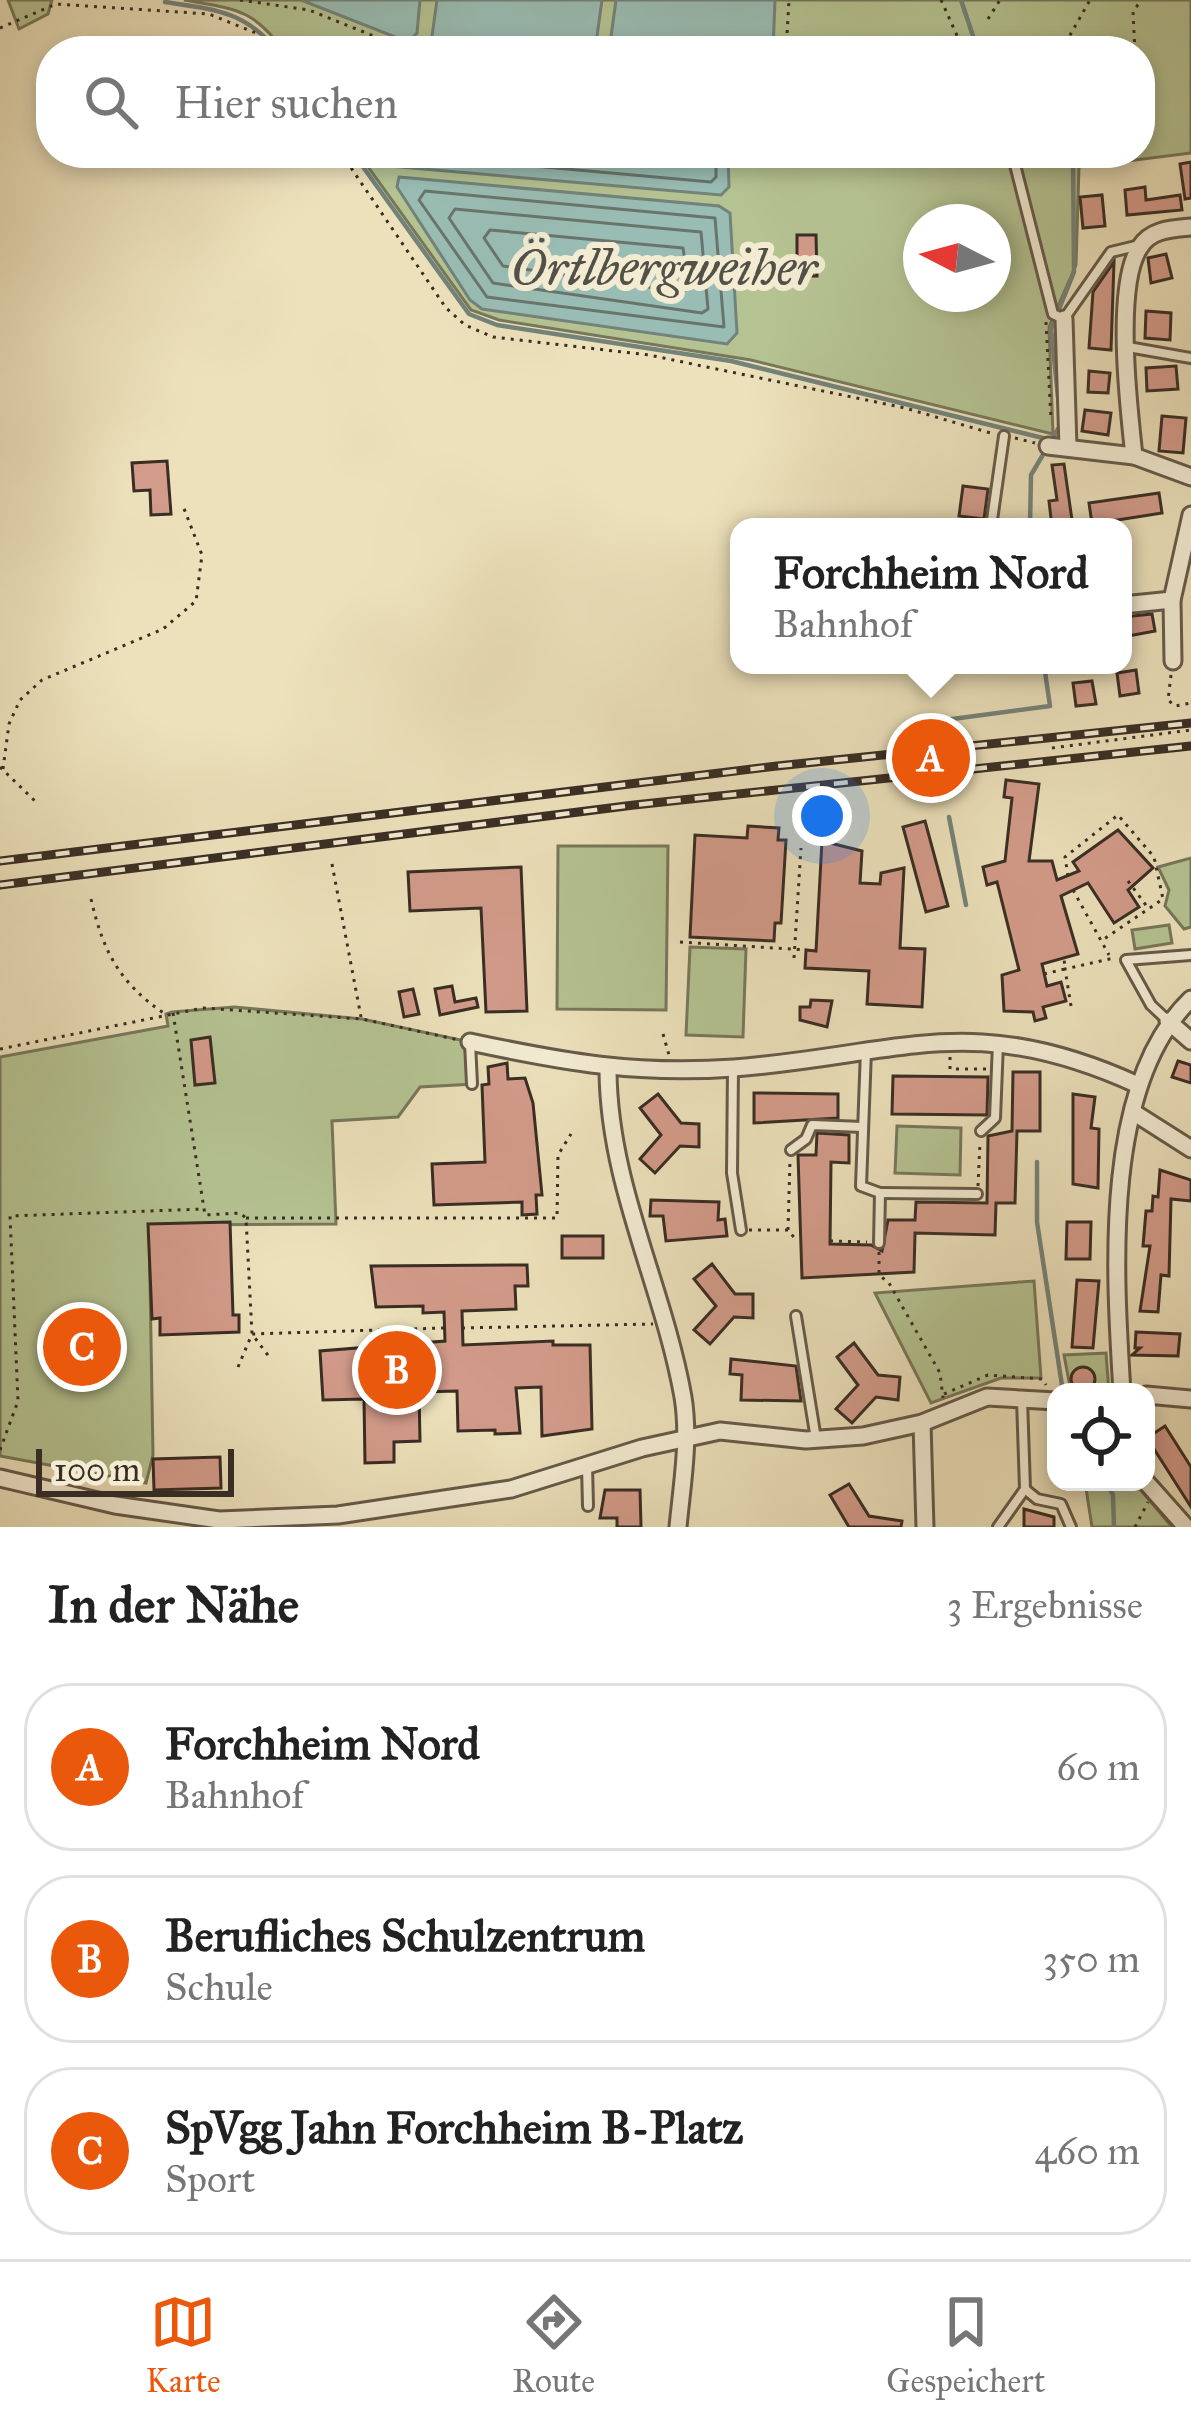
<!DOCTYPE html>
<html lang="de">
<head>
<meta charset="utf-8">
<style>
	body { margin:0; font-family:"IM FELL Great Primer",serif; background:#f2f2f2; color:#222 }
	.controls { position:absolute; right:36px; bottom:36px; display:grid; overflow:hidden; border-radius:24px; box-shadow:0 6px 18px #0003 }
	.controls button { width:108px; height:108px; display:grid; place-items:center; padding:0; border:0; border-bottom:3px solid #e0e0e0; background:#fff; color:#222; font:60px sans-serif }
	.compass { position:absolute; left:903px; top:204px; width:108px; height:108px; border-radius:50%; background:#fff; box-shadow:0 6px 18px #0003; rotate:276deg }
	.scale { position:absolute; left:36px; bottom:30px; width:198px; box-sizing:border-box; padding-left:12px; border:6px solid #392d24; border-top:0; font-size:33px; line-height:42px; white-space:nowrap; color:#392d24; -webkit-text-stroke:9px #f3ecd3; paint-order:stroke }
	.you { position:absolute; left:822px; top:816px; width:42px; height:42px; margin:-30px; border:9px solid #fff; border-radius:50%; background:#1a73e8; box-shadow:0 0 0 18px #1a73e833 }
	.badge { display:grid; place-items:center; width:78px; height:78px; border-radius:50%; background:#ea580c; color:#fff; font-size:39px; font-weight:700 }
	.pin { position:absolute; translate:-50% -50%; border:6px solid #fff; box-shadow:0 3px 12px #0006 }
	.popup { position:absolute; left:730px; top:518px; width:402px; height:156px; box-sizing:border-box; display:grid; place-content:center; border-radius:24px; background:#fff; filter:drop-shadow(0 3px 9px #0005); font-size:39px; white-space:nowrap; color:#767676 }
	.popup b { font-size:45px; color:#222 }
	.popup::after { content:''; position:absolute; left:50%; top:100%; margin-left:-24px; border:24px solid transparent; border-top-color:#fff }
	.list { margin:0; padding:0; list-style:none }
	h2 { display:flex; justify-content:space-between; align-items:center; height:156px; margin:0; padding:0 48px; font-size:51px }
	h2 small { font-size:39px; font-weight:400; color:#767676 }
	.list li { display:grid; grid-template-columns:78px 1fr auto; gap:36px; align-items:center; box-sizing:border-box; height:168px; margin:0 24px 24px; padding:0 24px; border:3px solid #e0e0e0; border-radius:48px }
	.list b { display:block; font-size:45px; white-space:nowrap }
	.list p { margin:0; font-size:39px; white-space:nowrap; color:#767676 }
	.list em { font-size:39px; font-style:normal; color:#767676 }
	.icon { flex:none; width:66px; height:66px; fill:none; stroke:currentColor; stroke-width:2; stroke-linecap:round; stroke-linejoin:round }
	.map { position:relative; flex:none; width:1191px; height:1527px; overflow:hidden }
	.search { position:absolute; background:#fff; box-shadow:0 6px 18px #0003; left:36px; right:36px; top:36px; height:132px; display:flex; align-items:center; gap:30px; box-sizing:border-box; padding:0 42px; border-radius:48px; color:#767676; font-size:45px }
	.sheet { height:732px; background:#fff }
	nav { display:flex; justify-content:space-around; align-items:center; box-sizing:border-box; height:168px; border-top:3px solid #e0e0e0; background:#fff; font-size:33px; color:#767676 }
	nav a { display:grid; justify-items:center; gap:6px }
	nav .on { color:#ea580c }
	.map>svg:first-child { display:block }
</style>
</head>
<body>
<div class="map">
<svg width="1191" height="1527" viewBox="0 0 1191 1527">
	<rect width="100%" height="100%" fill="#ece1bb"/>
	<filter id="stains"><feTurbulence type="fractalNoise" baseFrequency=".00167" numOctaves="4"/><feColorMatrix values="0 0 0 0 .2 0 0 0 0 .09 0 0 0 0 .02 0 0 0 .5 -.17"/></filter>
	<radialGradient id="worn" r=".72"><stop offset=".6" stop-color="#630" stop-opacity="0"/><stop offset="1" stop-color="#630" stop-opacity=".3"/></radialGradient>
	<g fill="#b5c392" stroke="#77785b" stroke-width="3" fill-rule="evenodd">
		<path d="M8,0h44l-4,14 -29,15z"/>
		<path d="M184,0h1007v153l-112,14 -3,98 -27,62 4,107 -302,-74 -252,-40 -28,-10 -113,-157h782v-102h-856c-31,-43 -50,-42 -100,-51zM921,222h72v72h-72z"/>
		<path d="M558,846h110l-2,164 -109,-1z"/>
		<path d="M1191,858v69l-7,2 -19,-23 4,-16 -11,-23z"/>
		<path d="M1169,925l3,18 -37,6 -3,-19z"/>
		<path d="M690,947l56,2 -3,88 -57,-2z"/>
		<path d="M234,1007l128,12 108,23 4,42 -54,3 -22,30 -66,4 4,103 -187,1 4,230 -7,28 -146,-27v-399l168,-31 -2,-12 6,-2z"/>
		<path d="M897,1126l64,2 -1,47 -65,-2z"/>
		<path d="M1034,1281l7,97h-40l-70,25 -56,-110z"/>
		<path d="M1106,1353l3,39h-38l-7,-37z"/>
		<path d="M1085,1482h49l38,45h-80z"/>
	</g>
	<g fill="#99bdb4" stroke="#73837a" stroke-width="3">
		<path d="M301,0h119l-3,33 -9,9z"/>
		<path d="M437,0h165l-7,51h-165z"/>
		<path d="M616,0h159l-2,51h-164z"/>
		<path d="M370,153h358l1,34 -8,8 -332,-29z"/>
		<path d="M399,177l320,29 11,7 7,120 -10,11 -245,-35 -12,-9 -73,-113z"/>
	</g>
	<g fill="none" stroke-linecap="round" stroke-linejoin="round">
		<g stroke="#69756c" stroke-width="3">
			<path d="M390,153l321,29 5,-5v-24"/>
			<path d="M553,153l142,12 6,-12"/>
			<path d="M425,191l290,27 9,109 -237,-30 -68,-97z"/>
			<path d="M455,209l246,23 7,77 -6,4 -209,-30 -44,-65z"/>
			<path d="M490,230l193,18 6,39 -7,5 -179,-26 -19,-28z"/>
		</g>
		<g stroke="#73837a" stroke-width="4.5">
			<path d="M961,0l17,51"/>
			<path d="M165,2c48,7 81,9 112,49"/>
			<path d="M365,51l1,-8"/>
			<path d="M353,153l116,161 28,11 234,36 316,78"/>
			<path d="M1059,406l-8,-77 23,-57 -1,-119"/>
			<path d="M1030,527l1,-52 30,-51"/>
			<path d="M930,722l120,-16 -6,-41"/>
			<path d="M949,817l17,88"/>
			<path d="M1037,1162v60l26,170"/>
			<path d="M1106,1482l7,13 1,32"/>
		</g>
	</g>
	<g fill="#d39b8a" stroke="#392d24" stroke-width="3">
		<path d="M1191,162v36l-6,1 -5,-35z"/>
		<path d="M1145,187l1,13 34,-5 2,15 -55,5 -2,-25z"/>
		<path d="M1102,195l3,31 -22,2 -3,-31z"/>
		<path d="M797,235h19l1,41h-20z"/>
		<path d="M1166,254l6,24 -21,5 -3,-25z"/>
		<path d="M1114,262l-3,88 -22,-2 4,-56z"/>
		<path d="M1146,311l25,2 -1,27 -25,-2z"/>
		<path d="M1176,366l2,23 -31,2 -1,-23z"/>
		<path d="M1089,371l21,2 -2,20 -20,-1z"/>
		<path d="M1085,410l26,3 -3,22 -26,-4z"/>
		<path d="M1162,416l24,2 -3,35 -24,-2z"/>
		<path d="M167,461l4,53 -20,1 -1,-25 -16,1 -2,-28z"/>
		<path d="M1064,464l9,63h-21l-3,-26 8,-1 -5,-35z"/>
		<path d="M963,486l25,3 -4,30 -25,-3z"/>
		<path d="M1159,493l3,20 -70,11 -3,-21z"/>
		<path d="M1152,614l3,17 -32,6v-20z"/>
		<path d="M1136,670l3,23 -19,3 -3,-23z"/>
		<path d="M1092,681l4,23 -20,2 -3,-23z"/>
		<path d="M1006,780l33,4 -10,77h23l5,19 22,-9 -6,-9 45,-32 35,38 -25,22 11,17 -25,16 -26,-40 -27,13 17,58 -36,10 5,22 14,-4 5,19 -23,6 3,11 -11,3 -2,-9 -29,-1 -2,-36 17,-5 -22,-88 -10,3 -4,-18 22,-6 7,-63 -8,-1z"/>
		<path d="M925,821l23,85 -22,6 -23,-85z"/>
		<path d="M748,826l31,2 -1,12h8l-5,83h-6l-1,18 -84,-4 5,-102 52,3z"/>
		<path d="M822,841l40,10 -2,32 20,1 1,-11 23,-5 -4,80 25,1 -3,58 -55,-3 2,-33 -64,-3 1,-18 10,1z"/>
		<path d="M521,867l6,144 -41,1 -5,-104 -71,3 -2,-39z"/>
		<path d="M452,986l3,16 21,-4 2,9 -38,8 -5,-26z"/>
		<path d="M413,989l6,25 -15,3 -5,-25z"/>
		<path d="M811,1000l21,1 -5,26 -27,-7v-13h10z"/>
		<path d="M210,1037l5,46 -20,2 -4,-45z"/>
		<path d="M1178,1061l13,4v18l-19,-6z"/>
		<path d="M507,1063l1,16 17,-1 8,25 9,92h-6l1,19 -15,1v-13l-88,3 -2,-41 53,-2 -3,-77 7,-1 -1,-17z"/>
		<path d="M1013,1072h27v59h-23l-2,72h-19l-1,32 -80,-2 -1,39 -112,6 -4,-123h18l1,-22 32,2v28l-18,-1 -1,82 41,1 11,6 6,-31h27l1,-18 71,1 1,-67 24,-5z"/>
		<path d="M893,1076l95,1 -1,38 -95,-1z"/>
		<path d="M754,1093l84,1v24l-84,5z"/>
		<path d="M658,1094l23,29 18,1v23l-19,-1 -25,27 -15,-14 21,-24 -21,-27z"/>
		<path d="M1073,1094l22,3 -4,31 8,1 -1,59 -25,-4z"/>
		<path d="M1160,1170l31,10v21l-20,-2 -2,77 -8,-1 -3,37 -18,-1 10,-65h-7l3,-35h6l1,-15 5,1z"/>
		<path d="M651,1200l68,2 -1,18 7,-1 2,17 -61,5 -3,-25h-13z"/>
		<path d="M230,1222l3,93h6v17l-79,3v-17l-8,1 -4,-95z"/>
		<path d="M1067,1222h24l-1,37h-24z"/>
		<rect x="562" y="1236" width="41" height="22"/>
		<path d="M712,1264l23,30h18v24l-19,-1 -24,27 -16,-14 22,-24 -22,-27z"/>
		<path d="M527,1265l1,21h-13l1,23 -54,2 1,34 90,-4v4h37l2,84 -50,7 -1,-49 -25,1 4,45 -25,1v-4l-37,1 -1,-40 -38,1 1,49 -26,1v20l-29,1 -1,-64 -41,1 -3,-49 125,-10 -1,-29 -21,1v-7l-47,1 -5,-41z"/>
		<path d="M1077,1280l22,1 -6,67 -21,-1z"/>
		<path d="M1136,1332l44,2 -2,22 -46,-1 8,-7h-5z"/>
		<path d="M854,1343l24,32 22,2 -2,23 -22,-3 -24,26 -16,-14 22,-24 -21,-28z"/>
		<path d="M731,1359l65,7 5,35 -60,-1 1,-25 -12,-1z"/>
		<circle cx="1083" cy="1379" r="12"/>
		<path d="M1165,1426l26,41v40l-44,-69z"/>
		<path d="M220,1457l1,31 -67,2 -1,-31z"/>
		<path d="M849,1484l20,32 33,5 -1,6h-52l-19,-32z"/>
		<path d="M605,1490h35l1,37h-24v-9h-17z"/>
		<path d="M1024,1509l30,8v10h-30z"/>
	</g>
	<g fill="none" stroke-linecap="round" stroke-linejoin="round">
		<g stroke="#665a4a" stroke-width="14">
			<g id="lane">
				<path d="M1012,153l41,161 11,5 47,-67 29,-7"/>
				<path d="M1128,347l63,11"/>
				<path d="M991,527l13,-91"/>
				<path d="M1167,1020l-16,-15 -25,-45 65,-5"/>
				<path d="M470,1043l2,41"/>
				<path d="M866,1050l-5,136 19,7 -1,50"/>
				<path d="M733,1069l-1,104 9,57"/>
				<path d="M981,1131l14,-13 3,-75"/>
				<path d="M791,1150l15,-11 6,-14 51,2"/>
				<path d="M880,1193l97,1"/>
				<path d="M796,1316l20,123"/>
				<path d="M587,1465l1,41"/>
				<path d="M1026,1490l11,9 24,5 10,23"/>
				<path d="M998,1527l27,-38 -3,-90"/>
			</g>
		</g>
		<g stroke="#665a4a" stroke-width="21">
			<g id="street">
				<path d="M1064,319l4,128"/>
				<path d="M1048,446l86,10 57,21"/>
				<path d="M1134,456c-5,-46 -20,-171 6,-209 11,-18 32,-18 51,-20"/>
				<path d="M1123,605l49,-5"/>
				<path d="M1173,661l-1,-61 19,-85"/>
				<path d="M1168,1021l23,20"/>
				<path d="M470,1042c94,20 166,33 264,26 166,-13 238,-59 404,17"/>
				<path d="M608,1071c1,115 55,214 75,326 7,43 -1,87 -5,130"/>
				<path d="M1133,1112l58,37"/>
				<path d="M1122,1392c-7,-116 -21,-307 69,-393"/>
				<path d="M1146,1395l45,4"/>
				<path d="M922,1423l3,104"/>
				<path d="M0,1478l115,27 104,15 119,-5 173,-26 131,-41 78,-17 86,9 57,-4 59,-13 65,-26 69,4"/>
				<path d="M1146,1482l40,45"/>
			</g>
		</g>
		<g stroke="#392d24" stroke-width="3" stroke-dasharray="3 6" stroke-linecap="butt">
			<path d="M240,0l69,10 102,41"/>
			<path d="M941,0l23,51"/>
			<path d="M988,19l12,-19"/>
			<path d="M0,28l56,-24 153,10 47,19 13,18"/>
			<path d="M786,51l3,-51"/>
			<path d="M1061,51l29,-51"/>
			<path d="M1135,51l-2,-39 8,-12"/>
			<path d="M341,153l105,155 19,17 28,12 156,18 256,53 89,26"/>
			<path d="M1046,322l5,98"/>
			<path d="M1015,438l20,5"/>
			<path d="M1047,523v4"/>
			<path d="M1171,675l-3,25 7,6 16,-3"/>
			<path d="M1052,748l139,-18"/>
			<path d="M0,767l36,35"/>
			<path d="M3,769l6,-45 11,-24 22,-20 121,-51 33,-28 6,-46 -19,-49"/>
			<path d="M332,864l29,153"/>
			<path d="M1068,876l-3,-19 53,-42 36,42 9,42 -62,42"/>
			<path d="M1128,881l20,27"/>
			<path d="M1073,890l36,65"/>
			<path d="M91,899c12,52 28,84 74,115"/>
			<path d="M680,942l126,8"/>
			<path d="M794,958l7,-110"/>
			<path d="M1044,974l21,-5 -1,-11"/>
			<path d="M1071,1006l-6,-37 49,-11"/>
			<path d="M173,1013l32,202 35,-2 6,5 6,116 18,24"/>
			<path d="M663,1034l6,21"/>
			<path d="M0,1049l203,-41 159,11 97,21"/>
			<path d="M950,1057v12h39"/>
			<path d="M978,1186l2,-44"/>
			<path d="M246,1218h311l1,-63 13,-21"/>
			<path d="M749,1230h39l9,11"/>
			<path d="M788,1230l2,-70"/>
			<path d="M830,1241l37,1"/>
			<path d="M879,1252v23l10,8 51,90 3,25"/>
			<path d="M462,1328l191,-4"/>
			<path d="M238,1367l14,-33 192,-6"/>
			<path d="M944,1394l44,-19 54,4 4,6"/>
			<path d="M0,1450l18,-49 -8,-185 194,-7"/>
			<path d="M1135,1527l13,-25"/>
		</g>
		<use href="#lane" stroke="#f3ecd3" stroke-width="8"/>
		<use href="#street" stroke="#f3ecd3" stroke-width="15"/>
		<g stroke="#392d24" stroke-width="9">
			<g id="rail">
				<path d="M0,861l777,-95 414,-43"/>
				<path d="M0,885l634,-80 557,-59"/>
			</g>
		</g>
		<use href="#rail" stroke="#f3ecd3" stroke-width="4.5" stroke-dasharray="14" stroke-linecap="butt"/>
	</g>
	<g text-anchor="middle" stroke-width="12" stroke-linejoin="round" paint-order="stroke">
		<g font-size="51" font-style="italic" fill="#515148" stroke="#f3ecd3">
			<text x="664" y="285">Örtlbergweiher</text>
		</g>
	</g>
	<rect width="100%" height="100%" filter="url(#stains)"/>
	<rect width="100%" height="100%" fill="url(#worn)"/>
</svg>
<div class="controls">
<button><svg class="icon" aria-label="locate" viewBox="0 0 24 24"><circle cx="12" cy="12" r="6"/><path d="M12 2v4M12 18v4M2 12h4M18 12h4"/></svg></button>
</div>
<svg class="compass" viewBox="-18 -18 36 36"><path d="M0-13l5 13h-10z" fill="#e53935"/><path d="M0 13l5-13h-10z" fill="#767676"/></svg>
<div class="scale">100 m</div>
<div class="you"></div>
<div class="pin badge" style="left:931px;top:758px">A</div>
<div class="popup"><b>Forchheim Nord</b>Bahnhof</div>
<div class="pin badge" style="left:397px;top:1370px">B</div>
<div class="pin badge" style="left:82px;top:1347px">C</div>
<div class="search"><svg class="icon" aria-label="search" viewBox="0 0 24 24"><circle cx="10" cy="10" r="6"/><path d="M15 15l6 6"/></svg>Hier suchen</div>
</div>
<section class="sheet">
<h2>In der Nähe<small>3 Ergebnisse</small></h2>
<ul class="list">
<li><span class="badge">A</span><div><b>Forchheim Nord</b><p>Bahnhof</p></div><em>60 m</em></li>
<li><span class="badge">B</span><div><b>Berufliches Schulzentrum</b><p>Schule</p></div><em>350 m</em></li>
<li><span class="badge">C</span><div><b>SpVgg Jahn Forchheim B-Platz</b><p>Sport</p></div><em>460 m</em></li>
</ul>
</section>
<nav>
<a class="on"><svg class="icon" aria-label="map" viewBox="0 0 24 24"><path d="M3 6l6-2 6 2 6-2v14l-6 2-6-2-6 2zM9 4v14M15 6v14"/></svg>Karte</a>
<a><svg class="icon" aria-label="directions" viewBox="0 0 24 24"><path d="M12 3l9 9-9 9-9-9zM9 14v-3h6M13 9l2 2-2 2"/></svg>Route</a>
<a><svg class="icon" aria-label="saved" viewBox="0 0 24 24"><path d="M7 4h10v16l-5-4-5 4z"/></svg>Gespeichert</a>
</nav>
</body>
</html>
